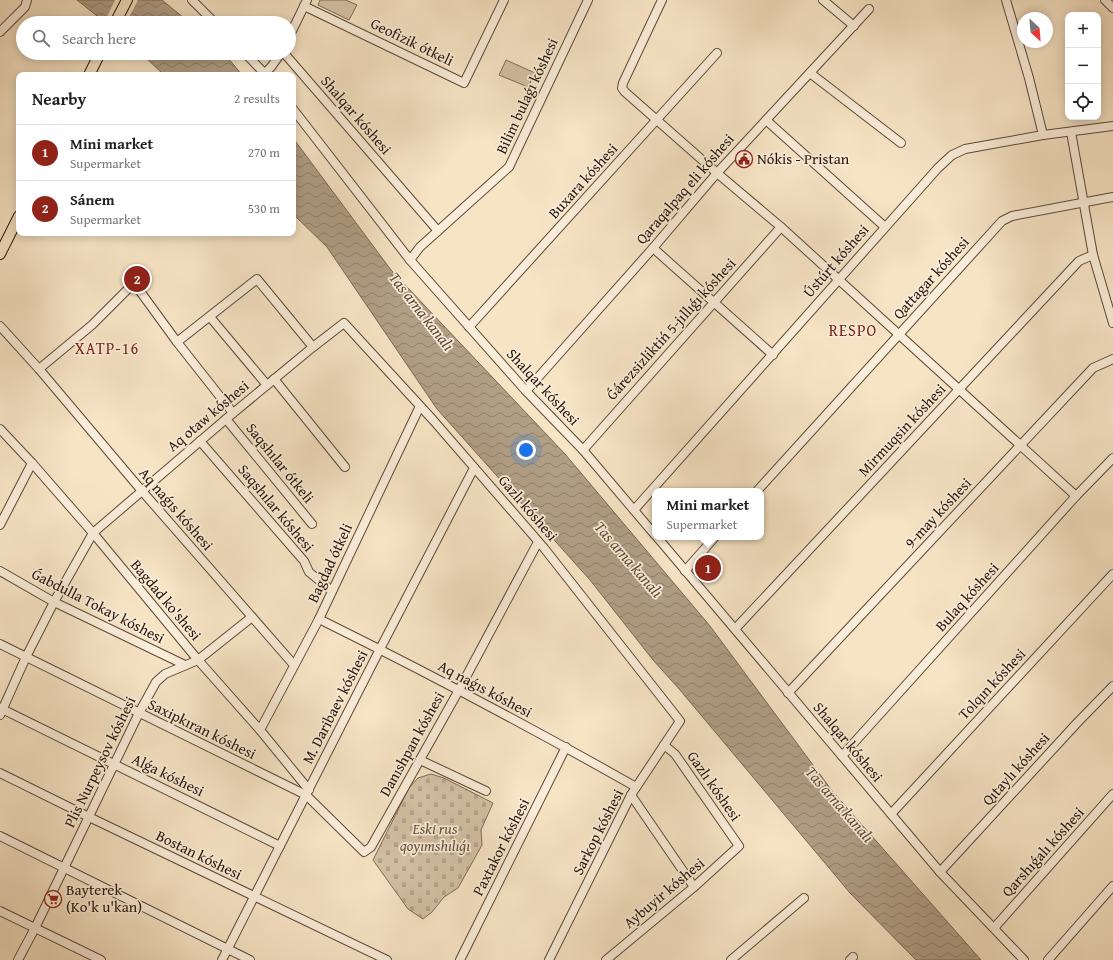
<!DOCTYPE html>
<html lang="en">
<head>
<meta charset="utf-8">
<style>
	body { margin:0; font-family:"Gentium Book Plus",serif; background:#f2f2f2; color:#222 }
	.controls { position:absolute; right:12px; top:12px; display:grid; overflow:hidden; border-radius:8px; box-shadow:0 2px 10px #0003 }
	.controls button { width:36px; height:36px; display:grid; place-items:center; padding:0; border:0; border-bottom:1px solid #e0e0e0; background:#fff; color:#222; font:20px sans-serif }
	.compass { position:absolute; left:1017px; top:12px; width:36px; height:36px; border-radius:50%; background:#fff; box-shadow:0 2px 10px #0003; rotate:154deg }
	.you { position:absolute; left:526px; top:450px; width:14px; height:14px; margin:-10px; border:3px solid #fff; border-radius:50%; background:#1a73e8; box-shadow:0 0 0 6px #1a73e833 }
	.badge { display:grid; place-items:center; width:26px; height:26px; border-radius:50%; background:#8f2418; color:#fff; font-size:13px; font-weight:700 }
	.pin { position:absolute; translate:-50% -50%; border:2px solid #fff; box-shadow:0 1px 4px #0006 }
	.popup { position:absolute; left:652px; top:488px; width:112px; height:52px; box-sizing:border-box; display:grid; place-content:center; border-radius:8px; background:#fff; filter:drop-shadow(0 1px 3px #0005); font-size:13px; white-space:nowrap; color:#767676 }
	.popup b { font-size:15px; color:#222 }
	.popup::after { content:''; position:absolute; left:50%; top:100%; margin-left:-8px; border:8px solid transparent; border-top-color:#fff }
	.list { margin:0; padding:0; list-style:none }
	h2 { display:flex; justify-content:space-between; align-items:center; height:52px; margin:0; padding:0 16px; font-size:17px }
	h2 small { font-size:13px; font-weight:400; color:#767676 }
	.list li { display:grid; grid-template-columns:26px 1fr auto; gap:12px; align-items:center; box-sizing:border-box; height:56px; padding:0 16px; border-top:1px solid #e0e0e0 }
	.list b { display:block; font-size:15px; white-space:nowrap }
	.list p { margin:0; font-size:13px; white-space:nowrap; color:#767676 }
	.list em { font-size:13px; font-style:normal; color:#767676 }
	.icon { flex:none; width:22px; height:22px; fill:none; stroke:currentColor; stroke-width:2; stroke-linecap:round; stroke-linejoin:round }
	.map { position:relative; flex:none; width:1113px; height:960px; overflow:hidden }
	.search { position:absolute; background:#fff; box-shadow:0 2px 10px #0003; left:16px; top:16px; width:280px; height:44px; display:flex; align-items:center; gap:10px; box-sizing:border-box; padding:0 14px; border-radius:22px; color:#767676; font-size:15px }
	.panel { position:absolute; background:#fff; box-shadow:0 2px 10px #0003; left:16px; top:72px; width:280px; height:164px; border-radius:8px }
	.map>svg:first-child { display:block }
</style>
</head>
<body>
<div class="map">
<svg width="1113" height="960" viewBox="0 0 1113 960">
	<defs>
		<pattern id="cemetery-stones" width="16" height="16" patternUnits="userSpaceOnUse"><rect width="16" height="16" fill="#d4c1a5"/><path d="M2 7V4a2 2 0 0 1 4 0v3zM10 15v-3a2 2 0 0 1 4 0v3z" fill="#b6a58d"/></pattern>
		<pattern id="water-waves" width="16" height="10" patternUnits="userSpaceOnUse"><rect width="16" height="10" fill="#b09e85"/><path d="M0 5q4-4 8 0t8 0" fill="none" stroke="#8f806b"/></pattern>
	</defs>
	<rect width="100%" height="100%" fill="#f7e4c5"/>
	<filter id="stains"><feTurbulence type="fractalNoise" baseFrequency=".005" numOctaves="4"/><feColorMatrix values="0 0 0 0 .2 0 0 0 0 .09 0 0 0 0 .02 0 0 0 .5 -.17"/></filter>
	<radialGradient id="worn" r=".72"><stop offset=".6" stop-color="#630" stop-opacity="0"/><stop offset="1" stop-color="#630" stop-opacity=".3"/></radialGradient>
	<path fill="url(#cemetery-stones)" stroke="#7e6b57" d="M431,774l13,4 49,25 -12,27 1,15 -24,43 -14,9 -12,15 -9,7 -15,-10 -35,-49 36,-72 9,-10z"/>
	<g fill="#d4c1a5" stroke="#7e6b57">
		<path d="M320,0h26l11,5 -8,15 -31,-15z"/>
		<path d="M506,60l29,13 -7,14 -29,-12z"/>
	</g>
	<g fill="url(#water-waves)" stroke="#796753">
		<path d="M77,0h85l28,23h-84z"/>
		<path d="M141,53h83l18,22h-78z"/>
		<path d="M293,138l98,132 174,184 145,172 123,166 148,168h-65l-66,-67 -170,-203 -27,-30 -63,-80 -153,-171 -110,-162 -34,-33z"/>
	</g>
	<path fill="#f7e4c5" d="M115,0h23l-12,23h-22z"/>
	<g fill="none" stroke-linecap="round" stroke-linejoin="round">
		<g stroke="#5b4938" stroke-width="10">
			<g id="minor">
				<path d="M192,0l23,23"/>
				<path d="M662,0l-39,83 -1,5 3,4 92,81 64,54 295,269"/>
				<path d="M823,0l31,26"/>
				<path d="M1006,0l23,78 14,57"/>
				<path d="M1105,0l8,8"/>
				<path d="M304,6l160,77 40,-83"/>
				<path d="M0,32l25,-25 2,-7"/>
				<path d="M289,37l18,-37"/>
				<path d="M245,53l21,22"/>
				<path d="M284,53l154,178"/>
				<path d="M265,73l6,-6 10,-14"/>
				<path d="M810,73l91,70"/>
				<path d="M293,109l117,151 116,131 57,59 72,85"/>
				<path d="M766,120l119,107"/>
				<path d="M1071,132l22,123 20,68"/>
				<path d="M653,248l120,107"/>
				<path d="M410,260l10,-13 89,-80 79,-167"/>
				<path d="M210,317l57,68"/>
				<path d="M0,326l39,43 103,122 152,174"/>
				<path d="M469,327l248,-274"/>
				<path d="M177,342l80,-63 56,68"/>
				<path d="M39,369l53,-44 42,-42 43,59 56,71"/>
				<path d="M274,379l71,88"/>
				<path d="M526,391l127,-143 64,-75 152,-164"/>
				<path d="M226,419l86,105"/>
				<path d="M0,429l32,34 61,70 105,127 62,70 49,60"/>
				<path d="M200,441l104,120 5,11 23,19"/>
				<path d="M583,450l198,-223"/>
				<path d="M757,491l245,-270 10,-5 101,-19"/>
				<path d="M634,510l304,-342 14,-13 13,-6 78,-14 70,-9"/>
				<path d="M0,525l32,-62"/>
				<path d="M657,537l283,335 84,88"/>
				<path d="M0,571l54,31 131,63"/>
				<path d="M685,571l30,-34"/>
				<path d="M319,619c107,53 213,109 317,168"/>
				<path d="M735,629l344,-368 14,-6"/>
				<path d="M0,644l306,151 58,57 7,-5 88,-157 79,-148"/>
				<path d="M788,693l305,-325 20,-9"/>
				<path d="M0,708l280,138"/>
				<path d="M0,715l26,-58 28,-55 39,-69 133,-114 87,-72 31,-24 89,97 111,128 136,173 -49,74 -82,165"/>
				<path d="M260,730l59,-111 101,-213"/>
				<path d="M842,756l234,-260 37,-38"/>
				<path d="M420,760l66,31"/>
				<path d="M0,773l89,44 298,143"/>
				<path d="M631,795l63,92"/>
				<path d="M891,814l222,-240"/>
				<path d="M0,836l250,124"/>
				<path d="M940,872l137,-149 36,-37"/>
				<path d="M0,911l101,49"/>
				<path d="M994,928l119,-134"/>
				<path d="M18,960l17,-32 104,-215 17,-31 9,-8 33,-14 54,-43"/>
				<path d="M222,960l158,-311 94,-181"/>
				<path d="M460,960l106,-213"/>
				<path d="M606,960l88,-73 45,-41 -64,-92 -11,-9"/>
				<path d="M731,960l73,-62"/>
				<path d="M850,960l3,-3"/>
				<path d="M1048,960l65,-74"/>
			</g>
		</g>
		<g stroke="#271509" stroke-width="12">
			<g id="major">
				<path d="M115,23l12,-23"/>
				<path d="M89,75l11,-22"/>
				<path d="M0,254l19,-38"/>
			</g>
		</g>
		<use href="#minor" stroke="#faedd9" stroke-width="8"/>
		<use href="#major" stroke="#f7e4c5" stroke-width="10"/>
	</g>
	<defs>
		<g id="civic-ring" transform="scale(0.9)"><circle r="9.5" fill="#faedd9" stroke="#8f2418" stroke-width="1.5"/><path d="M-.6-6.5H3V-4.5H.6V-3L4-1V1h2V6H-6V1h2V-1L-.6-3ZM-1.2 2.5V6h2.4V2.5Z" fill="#8f2418"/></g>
		<g id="supermarket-ring" transform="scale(0.9)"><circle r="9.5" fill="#faedd9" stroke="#8f2418" stroke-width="1.5"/><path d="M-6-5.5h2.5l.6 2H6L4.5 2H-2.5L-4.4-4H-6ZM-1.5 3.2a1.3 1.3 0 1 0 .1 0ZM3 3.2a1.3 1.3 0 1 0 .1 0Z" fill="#8f2418"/></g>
	</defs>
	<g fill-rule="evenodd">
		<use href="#civic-ring" x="744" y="159"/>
		<use href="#supermarket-ring" x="53" y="899"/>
	</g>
	<g text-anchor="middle" stroke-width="3.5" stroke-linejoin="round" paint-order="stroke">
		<g font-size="15" fill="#271509" stroke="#faedd9">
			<text transform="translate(412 42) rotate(26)" y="5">Geofizik ótkeli</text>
			<text transform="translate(527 96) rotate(-65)" y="5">Bilim bulaǵı kóshesi</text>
			<text transform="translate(356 115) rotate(49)" y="5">Shalqar kóshesi</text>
			<text transform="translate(583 181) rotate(-48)" y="5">Buxara kóshesi</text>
			<text transform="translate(685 189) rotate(-49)" y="5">Qaraqalpaq eli kóshesi</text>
			<text transform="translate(836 261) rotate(-49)" y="5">Ústúrt kóshesi</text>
			<text transform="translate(931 278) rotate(-48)" y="5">Qattagar kóshesi</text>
			<text transform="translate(671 329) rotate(-48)" y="5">Ǵárezsizliktiń 5-jıllıǵı kóshesi</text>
			<text transform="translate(543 387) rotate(47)" y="5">Shalqar kóshesi</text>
			<text transform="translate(208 416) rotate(-40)" y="5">Aq otaw kóshesi</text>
			<text transform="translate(902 430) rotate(-47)" y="5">Mirmuqsin kóshesi</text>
			<text transform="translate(280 463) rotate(51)" y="5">Saqshılar ótkeli</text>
			<text transform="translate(276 508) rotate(50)" y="5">Saqshılar kóshesi</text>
			<text transform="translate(528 508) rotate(49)" y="5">Gazlı kóshesi</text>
			<text transform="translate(176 509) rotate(49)" y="5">Aq naǵıs kóshesi</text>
			<text transform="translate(938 513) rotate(-47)" y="5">9-may kóshesi</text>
			<text transform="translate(330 563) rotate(-65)" y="5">Bagdad ótkeli</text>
			<text transform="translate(967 597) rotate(-48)" y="5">Bulaq kóshesi</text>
			<text transform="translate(166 600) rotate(50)" y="5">Bagdad ko'shesi</text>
			<text transform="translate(98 606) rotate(27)" y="5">Ǵabdulla Tokay kóshesi</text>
			<text transform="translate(992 684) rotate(-47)" y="5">Tolqın kóshesi</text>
			<text transform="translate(485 689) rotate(28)" y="5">Aq naǵıs kóshesi</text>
			<text transform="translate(335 707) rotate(-63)" y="5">M. Daribaev kóshesi</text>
			<text transform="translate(202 729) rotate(26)" y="5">Saxipkıran kóshesi</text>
			<text transform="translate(848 742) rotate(50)" y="5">Shalqar kóshesi</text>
			<text transform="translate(412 744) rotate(-61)" y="5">Danıshpan kóshesi</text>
			<text transform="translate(100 762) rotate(-64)" y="5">Plis Nurpeysov kóshesi</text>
			<text transform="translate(1016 769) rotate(-48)" y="5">Qıtaylı kóshesi</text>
			<text transform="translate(168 775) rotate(26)" y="5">Alǵa kóshesi</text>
			<text transform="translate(714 786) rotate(55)" y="5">Gazlı kóshesi</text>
			<text transform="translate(598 832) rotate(-63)" y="5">Sarkop kóshesi</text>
			<text transform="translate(501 847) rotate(-63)" y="5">Paxtakor kóshesi</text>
			<text transform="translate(1043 852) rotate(-48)" y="5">Qarshıǵalı kóshesi</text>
			<text transform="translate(199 855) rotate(26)" y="5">Bostan kóshesi</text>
			<text transform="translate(664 893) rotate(-40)" y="5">Aybuyir kóshesi</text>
		</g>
		<g font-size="15" fill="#271509" stroke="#faedd9" text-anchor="start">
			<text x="757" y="164">Nókis - Pristan</text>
			<text x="66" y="895">Bayterek<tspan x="66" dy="17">(Ko'k u'kan)</tspan></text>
		</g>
		<g font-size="15" font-style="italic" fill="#645140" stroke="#faedd9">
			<text x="435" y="834">Eski rus<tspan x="435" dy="17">qoyımshılıǵı</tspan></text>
		</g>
		<g font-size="16" font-style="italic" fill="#5e4c3b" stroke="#faedd9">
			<text transform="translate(422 311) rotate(52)" y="6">Tas arna kanalı</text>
			<text transform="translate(629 559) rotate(49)" y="6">Tas arna kanalı</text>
			<text transform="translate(840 804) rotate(49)" y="6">Tas arna kanalı</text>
		</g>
		<g font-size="16" letter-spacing="1" fill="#7a1f14" stroke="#faedd9">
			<text x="853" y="336">RESPO</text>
			<text x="107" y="354">XATP-16</text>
		</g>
	</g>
	<rect width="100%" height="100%" filter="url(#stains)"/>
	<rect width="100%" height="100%" fill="url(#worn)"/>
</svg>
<div class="controls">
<button>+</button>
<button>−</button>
<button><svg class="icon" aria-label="locate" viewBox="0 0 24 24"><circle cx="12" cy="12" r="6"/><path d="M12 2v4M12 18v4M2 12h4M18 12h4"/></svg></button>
</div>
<svg class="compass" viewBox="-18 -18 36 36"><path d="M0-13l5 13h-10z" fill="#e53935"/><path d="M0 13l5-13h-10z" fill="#767676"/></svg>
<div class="you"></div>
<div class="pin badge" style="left:708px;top:568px">1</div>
<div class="popup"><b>Mini market</b>Supermarket</div>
<div class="pin badge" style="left:137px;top:279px">2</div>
<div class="search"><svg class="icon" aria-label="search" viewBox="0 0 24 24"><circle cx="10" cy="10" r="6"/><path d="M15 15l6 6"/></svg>Search here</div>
<section class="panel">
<h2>Nearby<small>2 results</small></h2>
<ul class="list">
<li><span class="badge">1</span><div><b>Mini market</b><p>Supermarket</p></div><em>270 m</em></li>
<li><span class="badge">2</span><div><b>Sánem</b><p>Supermarket</p></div><em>530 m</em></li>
</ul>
</section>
</div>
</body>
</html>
